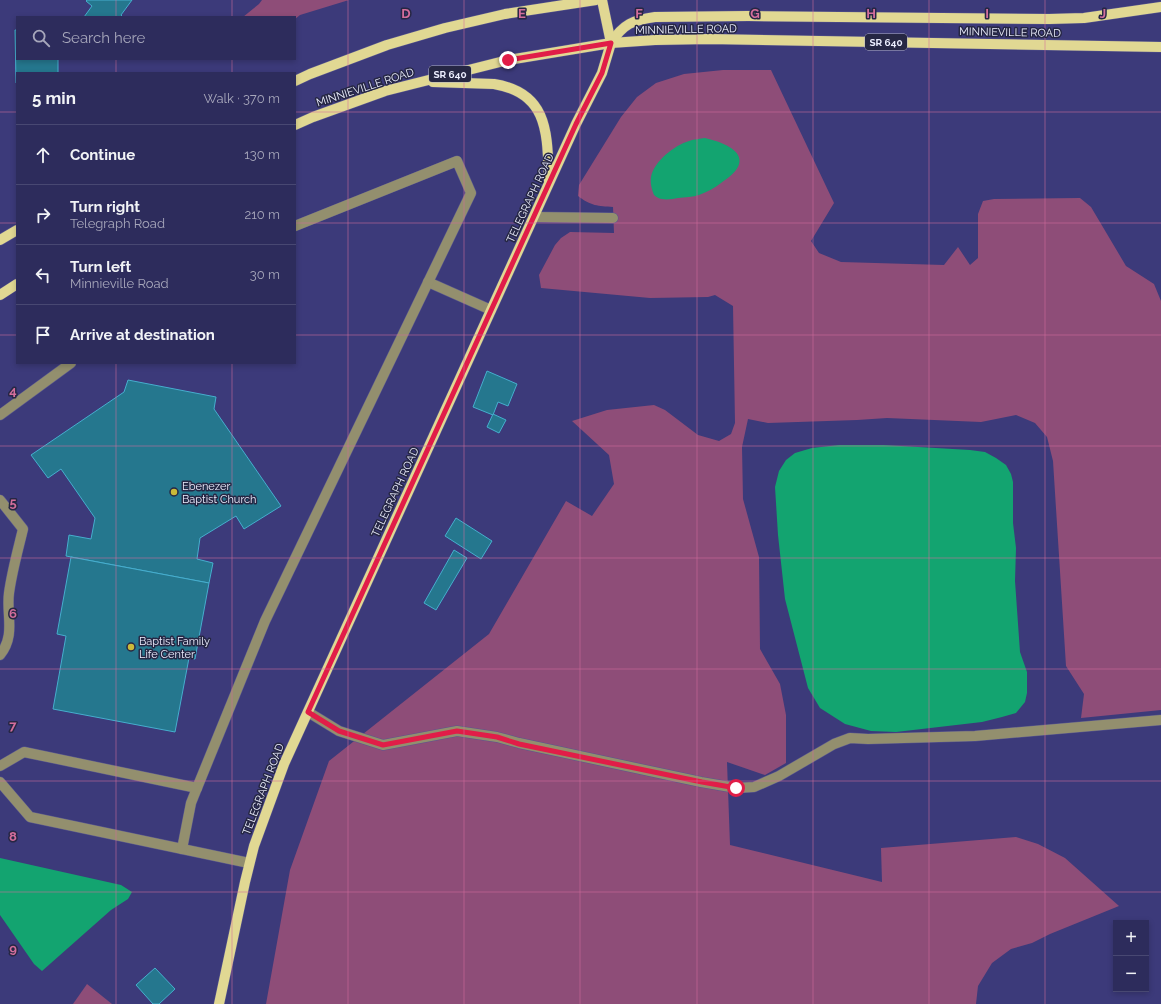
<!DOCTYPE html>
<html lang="en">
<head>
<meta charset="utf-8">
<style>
	body { margin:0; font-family:Raleway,sans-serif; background:#393865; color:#f1f3f6 }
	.controls { position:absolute; right:12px; bottom:12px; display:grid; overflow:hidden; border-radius:0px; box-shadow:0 2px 6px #0003 }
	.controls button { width:36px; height:36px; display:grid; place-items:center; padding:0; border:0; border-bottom:1px solid #484872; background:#2d2c5c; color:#f1f3f6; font:20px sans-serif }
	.stop { position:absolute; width:12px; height:12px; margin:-9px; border:3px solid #e11d48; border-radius:50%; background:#fff }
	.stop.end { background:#e11d48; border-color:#fff; box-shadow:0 1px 4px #0008 }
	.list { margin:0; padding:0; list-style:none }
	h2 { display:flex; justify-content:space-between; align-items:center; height:52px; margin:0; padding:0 16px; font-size:17px }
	h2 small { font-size:13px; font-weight:400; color:#a7a7bb }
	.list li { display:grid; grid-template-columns:26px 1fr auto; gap:12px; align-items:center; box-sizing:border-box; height:60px; padding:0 16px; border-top:1px solid #484872 }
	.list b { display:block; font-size:15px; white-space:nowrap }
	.list p { margin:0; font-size:13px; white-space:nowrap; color:#a7a7bb }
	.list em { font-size:13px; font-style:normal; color:#a7a7bb }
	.icon { flex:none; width:22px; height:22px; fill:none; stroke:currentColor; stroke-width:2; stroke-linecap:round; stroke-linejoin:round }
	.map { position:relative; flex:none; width:1161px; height:1004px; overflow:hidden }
	.search { position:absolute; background:#2d2c5c; box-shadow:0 2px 6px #0003; left:16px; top:16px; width:280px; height:44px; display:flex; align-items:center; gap:10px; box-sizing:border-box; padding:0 14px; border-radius:0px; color:#a7a7bb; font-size:15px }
	.panel { position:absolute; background:#2d2c5c; box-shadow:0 2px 6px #0003; left:16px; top:72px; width:280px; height:292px; border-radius:0px }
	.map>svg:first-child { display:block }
</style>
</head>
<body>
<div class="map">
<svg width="1161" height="1004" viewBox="0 0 1161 1004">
	<rect width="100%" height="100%" fill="#3c3a7a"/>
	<g fill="#8e4d78">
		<path d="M262,0h87l-49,15 -5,4v-2h-73v-1l21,1 16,-13z"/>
		<path d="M723,70h48l63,133 -23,38 8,12 22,9 103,3 14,-18 12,18 8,-7v-44l5,-13 11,-2 86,-1 11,9 35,59 28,18 7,17v409l-80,8 3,-24 -18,-28 -13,-205 -6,-24 -12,-14 -19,-8 -35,7 -94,-4 -30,2 -89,3 -20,-4 -6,28 1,52 16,58 1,92 20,35 6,31v48l-21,12 -38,-13 3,83 152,37 -1,-34 135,-11 22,7 27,14 54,48 -69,28 -18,9 -21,6 -19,14 -14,23 -2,18h-710l24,-134 39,-109 160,-127 77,-133 26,15 22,-32 -5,-29 -37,-34 35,-11 47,-5 11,5 33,25 21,6 12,-7 4,-11 -2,-117 -18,-11 -7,2 -58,1 -109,-10 -2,-13 16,-30 6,-7 9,-6 44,1 -1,-26c-15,-1 -22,-1 -35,-11l1,-11 42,-68 16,-20 19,-14 28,-9z"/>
		<path d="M87,984l25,20h-39z"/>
	</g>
	<g fill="#13a470">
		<path d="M705,138c30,7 52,22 16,45 -6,5 -14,9 -22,12 -6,2 -14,2 -21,3 -5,1 -11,2 -16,1 -2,0 -6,-2 -8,-4 -2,-5 -4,-12 -3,-18 3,-16 24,-32 38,-36 5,-2 11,-2 16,-3z"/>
		<path d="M839,445h45l86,5 15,2 11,6 10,7 5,9 2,8v41l3,25 -1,33 5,71 7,20v21l-2,9 -9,11 -14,4 -20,5 -86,10 -25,-1 -26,-7 -25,-16 -12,-20 -23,-89 -7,-64 -3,-48 4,-16 7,-11 9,-7 17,-5z"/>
		<path d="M0,858l121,27 11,7 -4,7 -17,11 -69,61 -8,-7 -34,-49z"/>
	</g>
	<g fill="#25778e" stroke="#46aece">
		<path d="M87,0h45l-11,15 2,2h-39l8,-11 -6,-5z"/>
		<path d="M15,30h2v29h41v14h-41v10h-1z"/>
		<path d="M487,371l30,13 -9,22 -10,-4 -5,13 -20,-8z"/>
		<path d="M128,380l88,17 -2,12 67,97 -37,23 -8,-13 -36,22 -3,21 16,4 -4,20 -143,-27 3,-21 22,4 4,-21 -34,-49 -13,9 -17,-23 93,-63z"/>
		<path d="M493,414l13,6 -7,13 -12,-6z"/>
		<path d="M456,518l36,23 -11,18 -36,-23z"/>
		<path d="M454,550l13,8 -31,52 -12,-7z"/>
		<path d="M71,557l138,26 -14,76 -6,-1 -14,74 -122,-23 13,-73 -9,-2z"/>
		<path d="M155,968l20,21 -16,15h-6l-17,-19z"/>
	</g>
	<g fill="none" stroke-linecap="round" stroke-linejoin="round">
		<g stroke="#58578f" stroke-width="11">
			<g id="minor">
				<path d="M534,217l79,1"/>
				<path d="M428,282l63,28"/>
				<path d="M0,415l71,-52"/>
				<path d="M0,500l23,29c-5,21 -11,42 -14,64 -3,22 7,42 -9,62"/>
				<path d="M308,712l31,19 44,14 74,-14 40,6 22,6 182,39 35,6 18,-1 25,-11 55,-32 16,-6 18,1 107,-3 186,-16"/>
				<path d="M0,766l24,-14 173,36 68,-167 206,-428 -14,-32 -162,65"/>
				<path d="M0,782l30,35 219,46"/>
				<path d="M182,849l9,-46 6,-15"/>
			</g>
		</g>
		<g stroke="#58578f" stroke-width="11">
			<g id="major">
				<path d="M611,43c12,-19 22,-23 44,-26l93,-1 301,3 35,-1 77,-11"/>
				<path d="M295,81l15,-7 77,-29 58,-17 60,-14 91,-14"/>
				<path d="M433,82l61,2c56,9 53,52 55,97"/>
				<path d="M295,125l18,-8 72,-26 123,-31 103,-17 44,-3 54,-1 452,8"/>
				<path d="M0,240l17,-10"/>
				<path d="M0,295l17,-11"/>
				<path d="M219,1004l26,-122 9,-36 30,-82 292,-640 26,-51 9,-30 -9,-43"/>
			</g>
		</g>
		<use href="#minor" stroke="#938f6e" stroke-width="10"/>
		<use href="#major" stroke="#e1d893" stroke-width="10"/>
	</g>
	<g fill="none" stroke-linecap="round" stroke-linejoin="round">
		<path stroke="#e11d48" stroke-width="5" d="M508,60l103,-17 -9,30 -26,51 -268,588 31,19 44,14 74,-14 40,6 22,7 183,38 34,6"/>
	</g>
	<path fill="none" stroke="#d36e9c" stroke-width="1" stroke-opacity="0.55" d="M116,0v17M232,0v17M348,0v1004M464,0v1004M580,0v1004M697,0v1004M813,0v1004M929,0v1004M1045,0v1004M116,59v14M232,59v14M0,112h17M295,112h866M0,223h17M295,223h866M0,335h17M295,335h866M116,363v641M232,363v641M0,446h1161M0,558h1161M0,669h1161M0,781h1161M0,892h1161"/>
	<g fill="#cbba39" stroke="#262744" stroke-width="1.5">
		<circle cx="174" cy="492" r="4"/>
		<circle cx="131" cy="647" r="4"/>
	</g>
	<g text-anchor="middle" stroke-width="3" stroke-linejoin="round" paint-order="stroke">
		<g fill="#262744" stroke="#b1b2c6" stroke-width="1">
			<rect x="865" y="34" width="42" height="16" rx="3"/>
			<rect x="429" y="66" width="42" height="16" rx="3"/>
		</g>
		<g font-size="10" font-weight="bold" fill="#eceefe">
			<text x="886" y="46">SR 640</text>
			<text x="450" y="78">SR 640</text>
		</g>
		<g font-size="11" fill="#eceefe" stroke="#262744">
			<text transform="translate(686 29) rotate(-1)" y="4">MINNIEVILLE ROAD</text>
			<text transform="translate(1010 32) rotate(1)" y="4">MINNIEVILLE ROAD</text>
			<text transform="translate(365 87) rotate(-18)" y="4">MINNIEVILLE ROAD</text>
			<text transform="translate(530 198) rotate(-65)" y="4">TELEGRAPH ROAD</text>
			<text transform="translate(395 492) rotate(-65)" y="4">TELEGRAPH ROAD</text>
			<text transform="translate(263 789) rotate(-69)" y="4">TELEGRAPH ROAD</text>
		</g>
		<g font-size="11" fill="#eceefe" stroke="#262744" text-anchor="start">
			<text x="182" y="490">Ebenezer<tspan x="182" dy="13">Baptist Church</tspan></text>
			<text x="139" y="645">Baptist Family<tspan x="139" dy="13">Life Center</tspan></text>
		</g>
	</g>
	<g font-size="13" text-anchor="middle" font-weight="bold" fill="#d36e9c" stroke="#262744" stroke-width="3" stroke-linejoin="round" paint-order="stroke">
		<text x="406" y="18">D</text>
		<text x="522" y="18">E</text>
		<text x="639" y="18">F</text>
		<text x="755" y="18">G</text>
		<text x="871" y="18">H</text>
		<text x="987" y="18">I</text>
		<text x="1103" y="18">J</text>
		<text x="13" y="395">4</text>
		<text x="13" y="507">5</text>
		<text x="13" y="618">6</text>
		<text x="13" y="730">7</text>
		<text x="13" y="841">8</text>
		<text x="13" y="953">9</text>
	</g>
</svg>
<div class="controls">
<button>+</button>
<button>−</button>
</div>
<div class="stop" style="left:736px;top:788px"></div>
<div class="stop end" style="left:508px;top:60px"></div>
<div class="search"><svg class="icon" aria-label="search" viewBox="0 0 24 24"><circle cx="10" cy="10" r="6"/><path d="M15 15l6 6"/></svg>Search here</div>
<section class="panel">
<h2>5 min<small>Walk · 370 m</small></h2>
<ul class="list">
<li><svg class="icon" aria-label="ahead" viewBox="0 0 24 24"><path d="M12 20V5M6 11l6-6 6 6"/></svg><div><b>Continue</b></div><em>130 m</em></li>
<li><svg class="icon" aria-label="right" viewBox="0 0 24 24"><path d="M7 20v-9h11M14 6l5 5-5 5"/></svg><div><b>Turn right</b><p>Telegraph Road</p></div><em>210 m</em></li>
<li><svg class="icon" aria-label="left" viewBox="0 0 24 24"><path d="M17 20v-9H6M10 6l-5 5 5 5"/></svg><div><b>Turn left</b><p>Minnieville Road</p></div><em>30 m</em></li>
<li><svg class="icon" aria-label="arrive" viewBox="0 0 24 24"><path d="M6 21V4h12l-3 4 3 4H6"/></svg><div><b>Arrive at destination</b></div></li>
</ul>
</section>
</div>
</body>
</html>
